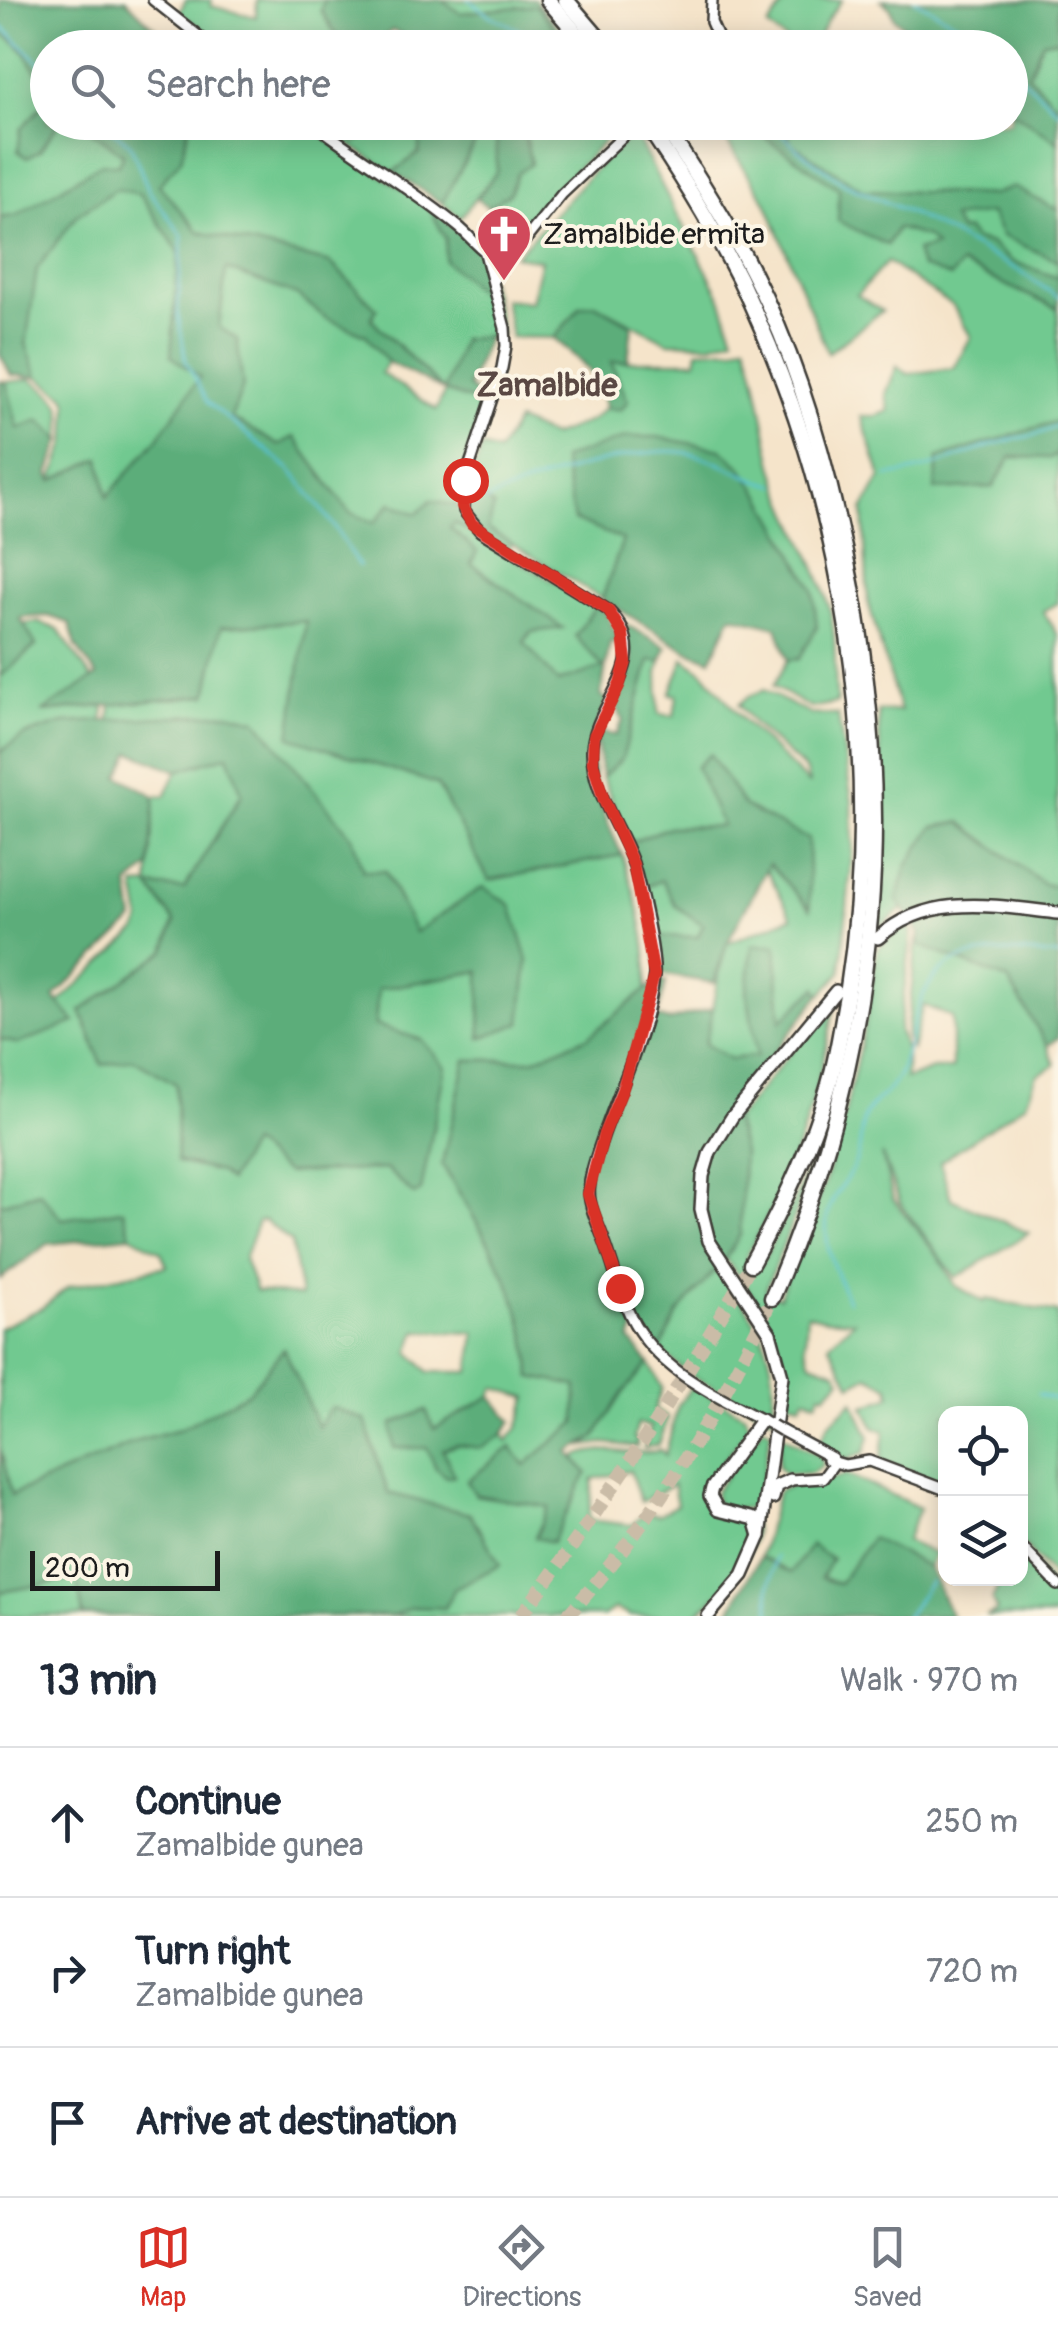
<!DOCTYPE html>
<html lang="en">
<head>
<meta charset="utf-8">
<style>
	body { margin:0; font-family:Pangolin,sans-serif; background:#f6f6f7; color:#1f2937 }
	.controls { position:absolute; right:30px; bottom:30px; display:grid; overflow:hidden; border-radius:20px; box-shadow:0 5px 25px #0003 }
	.controls button { width:90px; height:90px; display:grid; place-items:center; padding:0; border:0; border-bottom:2px solid #e0e1e3; background:#fff; color:#1f2937; font:50px sans-serif }
	.scale { position:absolute; left:30px; bottom:25px; width:190px; box-sizing:border-box; padding-left:10px; border:5px solid #1c1c1c; border-top:0; font-size:28px; line-height:35px; white-space:nowrap; color:#1c1c1c; -webkit-text-stroke:8px #fcf5e5; paint-order:stroke }
	.stop { position:absolute; width:30px; height:30px; margin:-22px; border:8px solid #d93025; border-radius:50%; background:#fff }
	.stop.end { background:#d93025; border-color:#fff; box-shadow:0 2px 10px #0008 }
	.list { margin:0; padding:0; list-style:none }
	h2 { display:flex; justify-content:space-between; align-items:center; height:130px; margin:0; padding:0 40px; font-size:42px }
	h2 small { font-size:32px; font-weight:400; color:#747a83 }
	.list li { display:grid; grid-template-columns:65px 1fr auto; gap:30px; align-items:center; box-sizing:border-box; height:150px; padding:0 40px; border-top:2px solid #e0e1e3 }
	.list b { display:block; font-size:38px; white-space:nowrap }
	.list p { margin:0; font-size:32px; white-space:nowrap; color:#747a83 }
	.list em { font-size:32px; font-style:normal; color:#747a83 }
	.icon { flex:none; width:55px; height:55px; fill:none; stroke:currentColor; stroke-width:2; stroke-linecap:round; stroke-linejoin:round }
	.map { position:relative; flex:none; width:1058px; height:1616px; overflow:hidden }
	.search { position:absolute; background:#fff; box-shadow:0 5px 25px #0003; left:30px; right:30px; top:30px; height:110px; display:flex; align-items:center; gap:25px; box-sizing:border-box; padding:0 35px; border-radius:55px; color:#747a83; font-size:38px }
	.sheet { height:580px; background:#fff }
	nav { display:flex; justify-content:space-around; align-items:center; box-sizing:border-box; height:140px; border-top:2px solid #e0e1e3; background:#fff; font-size:28px; color:#747a83 }
	nav a { display:grid; justify-items:center; gap:5px }
	nav .on { color:#d93025 }
	.map>svg:first-child { display:block }
</style>
</head>
<body>
<div class="map">
<svg width="1058" height="1616" viewBox="0 0 1058 1616">
	<rect width="100%" height="100%" fill="#fcf5e5"/>
	<filter id="ink" filterUnits="userSpaceOnUse"><feTurbulence type="fractalNoise" baseFrequency=".01" numOctaves="2"/><feDisplacementMap in="SourceGraphic" scale="20" xChannelSelector="R" yChannelSelector="G"/><feConvolveMatrix kernelMatrix="1 2 1 2 8 2 1 2 1" color-interpolation-filters="sRGB"/></filter>
	<filter id="wash" filterUnits="userSpaceOnUse"><feTurbulence type="fractalNoise" baseFrequency=".0048" numOctaves="4" result="noise"/><feDisplacementMap in="SourceGraphic" scale="40" xChannelSelector="R" yChannelSelector="G"/><feGaussianBlur stdDeviation="2.25" result="paint"/><feColorMatrix in="noise" values="0 0 0 0 0 0 0 0 0 0 0 0 0 0 0 0 0 1.4 0 .05"/><feComposite in="paint" operator="in"/></filter>
	<g filter="url(#wash)">
		<rect width="100%" height="100%" fill="#f5e4ca"/>
		<g fill="#71c990" stroke="#467256" stroke-width="2.5" fill-rule="evenodd">
			<path d="M186,0h26l-1,6 45,11 1,-17h67l-3,11 23,36h-118l-47,-35z"/>
			<path d="M442,0h93l40,47h-6l-33,-42 -76,8z"/>
			<path d="M787,0h55l-14,19 -14,28h-19l-27,-20z"/>
			<path d="M0,33c22,11 47,41 47,67l-26,29 19,22 19,-28 21,-1 44,32 -6,11 -101,50 -17,3z"/>
			<path d="M1058,39v68l-30,-32 15,-34z"/>
			<path d="M1011,110l47,32v68l-45,-23 -21,8 -129,-5 -72,-47 -6,-18 -10,-2 121,-1 11,5 22,-5h81z"/>
			<path d="M190,123h117l37,29 84,53 18,34 50,67 6,29 -40,4 -16,53 40,13 -25,78 -4,24 -26,-7 -13,14 -27,-11 -17,20 -25,-11 -55,-75 -16,8 -47,-27 -12,-91 7,-58 71,26 29,23 40,17 22,27 -7,11 55,37 9,-19 -74,-72 -40,-56 -132,-31 -41,-47 23,-26z"/>
			<path d="M321,123h18l16,20 24,-20h41l-1,30 -26,19 -45,-28z"/>
			<path d="M486,123l10,5 1,43 -37,47 -18,-15z"/>
			<path d="M522,123h101l-64,63 -40,50 -31,-29 21,-13 8,-21 14,-9z"/>
			<path d="M715,123h51v15l131,90 30,9 33,27 98,45v112l-120,37 -3,31 58,-2 18,-30 39,1 8,-5v150l-15,8 15,25v251l-15,-3 -82,-62 -64,78 6,9 -24,19 6,-77 -7,-140h22l-32,-109 -5,-92 18,-33 -20,-61h15l13,-5 -3,-17 11,-28 11,8 46,-6 17,-31 -18,-31 -66,-44 -30,33 25,16 -54,42 -62,-151z"/>
			<path d="M635,134l86,164 13,39 -23,7 -43,-2 -73,-38 -15,3 -26,31 -43,-1 -7,-38 27,3 10,-42 -26,-4 94,-102z"/>
			<path d="M116,189l24,5 39,58 -8,104 30,21 -43,61 -51,60 -55,-17 14,-38 2,-40 -3,-7 -27,-19 -12,-33 10,-75 41,-54z"/>
			<path d="M990,213l45,36 23,12v17l-47,-17 -20,-17 -16,-4 -16,-9 -8,-13z"/>
			<path d="M746,343c14,40 17,81 27,121 13,49 41,91 55,138 10,35 5,66 9,101l-27,5 -37,-22 15,-26 11,-1 18,-32 -194,-87 -21,59 -114,-70 -19,-44 13,-38 16,5 19,-31 35,15 38,-15 15,-13 16,2 7,-9 -17,-40h85l2,-11 36,-2z"/>
			<path d="M31,379c32,22 33,22 30,61l-21,-20 -22,8 -12,-46z"/>
			<path d="M454,523l142,83 8,61 -46,15 -35,-40 8,-10 30,-5 -90,-63 -21,-36z"/>
			<path d="M306,621l-15,116 146,47 52,96 133,-25c15,43 29,91 24,136l-58,46 -56,23h-66l-24,104c39,67 86,133 89,212l46,10 -1,37 -51,42 -14,-18 -44,34 9,14 74,12 37,-34 -12,-16c29,-15 57,2 86,-7l4,6 13,-51 14,-19 53,29 5,11 -44,59 -2,14 11,17 38,7c9,30 -37,78 -60,93h-62l-16,-7 -11,7h-212l20,-9 33,1 10,-20 45,-23 -30,-51 -82,-21 -23,-73 -47,8 -34,-79 -35,43 -69,37 -38,10 -131,56 -11,-47v-120l42,-20 26,-21 99,-21 -6,-14 -30,-16 -8,-26 -61,9 -23,-27 -39,12v-165l18,4 56,-21 -16,-19 79,-72 4,-11 -6,-34 14,-1 6,-89h10l12,-25 51,-16 14,38 -58,96 -19,62 -84,60 52,48 43,25 1,78 42,10 32,-28 36,29 99,-4 28,25 7,-3v-151l-46,-15 3,-36 103,-18v67l40,-15 -38,-136 -68,46 -29,-61 -23,-1 -11,-34 -123,-124 -120,10 2,-18 96,-10 14,-68zM264,1220l27,22 10,54 -45,-5 -12,-32 14,-38zM417,1331l58,2 -5,39h-41l-20,-20zM495,1388l33,9 -10,31 -11,13 -4,-7 -21,14 -25,-3 -14,5 10,25 -17,-7 -9,-20 7,-19 57,-33zM630,1471l11,31 32,-17 4,20 -19,10 -13,-3 -13,13 -43,-5 4,-41z"/>
			<path d="M37,622l21,7 35,51 -48,32 60,-6 -3,16c-40,1 -69,7 -102,30v-75l36,-31 -13,-22z"/>
			<path d="M684,658l20,15 41,49 65,63 -5,-15 -51,-46 -15,-19 10,-9 15,-6 46,24 28,1 14,86 1,44 -12,127 -20,23 -5,-7 -35,34 -5,-76 -29,45 11,65 -28,3 -25,-15c8,-35 11,-67 22,-101l65,-26 -26,-48 4,-6 38,44 -1,-68 -63,-33 -48,-39 27,59 -54,1 -39,16 -28,-66 20,-18 28,-100 11,2 -3,12 1,41 15,2 3,-21 -7,-1z"/>
			<path d="M662,880l14,26 27,18 -5,13 -45,-1 -10,-48z"/>
			<path d="M905,923l7,9 -13,99 7,19v29l27,-10h19v-52l-29,-12 -11,44 -6,-12 11,-97 3,-6 -1,11 89,35 40,66 7,19 -18,10 -11,28 -86,59 11,37 78,34 -73,45 -56,-75 -18,-49 11,45 47,60 15,26 29,17 2,-3 72,14v269l-37,-40 -1,-128h-74l-1,73 -64,-26 4,-30 -11,-3 -10,-22 27,-10 -2,-10 -21,-10 -17,9 -22,-41 25,-23 -29,-2 -18,-5 -2,32 6,16 25,9 5,8 -16,16 -4,-2 -4,9 -12,-5 -4,7 -13,-3c-1,-58 -27,-98 -63,-142l15,-24 3,-83 -8,-32 101,-123c-15,92 -42,178 -89,258v5l10,6 4,-2 31,-60 28,-70 -23,76 -31,79 1,4 12,4 46,-116 19,-64 23,-102 10,-66z"/>
			<path d="M717,1268c40,53 64,81 55,150l-84,-44 -28,-24 18,-37z"/>
			<path d="M649,1363l13,25 -8,22 14,7 -9,28 -15,3 7,-21 -13,-3 -4,14 3,2v7l-33,-4 -20,3 11,-9 27,-43z"/>
			<path d="M853,1401l17,36 -5,15 -18,8 -29,-15 11,-21z"/>
			<path d="M763,1426l8,4 -13,72 -6,7 -25,-1 -12,-6v-11z"/>
			<path d="M781,1434l40,22 2,9 -11,8 -27,1 -7,-8z"/>
			<path d="M846,1474l74,34 -14,33 29,13 -6,13 -58,-29 -31,46 -20,-7 -9,-31 -20,27 -31,-16 18,-66c18,-10 45,-8 68,-17z"/>
			<path d="M1021,1550l34,38 -1,16 4,4v8h-72l11,-5 -5,-11 9,-21 19,-1z"/>
			<path d="M78,1579l5,37h-83v-24z"/>
		</g>
		<g fill="#5cad7a" stroke="#3c644b" stroke-width="2.5">
			<path d="M0,0h126l48,47 -126,1 -1,40 -28,-45 -19,-10z"/>
			<path d="M324,0h118l18,13 76,-8 33,42h-48l-18,-10 -5,10h-75l-11,-8 -20,-9 -16,17h-32l-23,-36z"/>
			<path d="M881,0l177,1v38l-15,2 -15,34 30,32v35l-47,-32 -1,-62 -81,-1 -35,-29 -3,-9z"/>
			<path d="M47,100l1,22 11,1 -20,28 -12,7 -9,-7 3,-22z"/>
			<path d="M80,123h110l-9,36 -22,26 40,47 132,31 46,46 -6,10 73,72 18,-52 40,-4 -14,2 -20,49 18,19 -41,-14 -57,-29 -22,-27 -40,-17 -29,-23 -71,-26 -7,58 18,12 6,47 -12,32 47,27 16,-8 55,75 25,11 17,-20 26,11 14,-14 36,8 2,-23 25,22 -6,22 23,14 -3,11 -54,-31 -4,5 27,23 -6,13 92,64 -32,4 -7,10 34,40 45,-15 -28,-31 21,-30 11,8 13,28h-10l-9,53 7,5c-29,58 -11,100 14,155l-133,25 -52,-96 -147,-47 16,-116 -85,6 -14,68 -165,17 55,-36 -21,-30 -7,-23 -21,-7 -28,2 16,27 -36,32v-296l6,1 12,46 22,-8 21,20 -12,34 3,7 48,-23 7,39 51,-59 42,-61 -29,-21 8,-104 -39,-58 -24,-5 -39,26 -40,54 -11,75 12,33 -27,-2 -11,-21v-136l17,-3 85,-52 16,2 5,-11z"/>
			<path d="M420,123h102l9,41 -14,9 -8,21 -21,13 -11,-8 20,-28 -1,-43 -10,-5 -44,80 -49,-31 26,-19z"/>
			<path d="M766,123l19,2 6,18 72,47 129,5 21,-8 45,23v51l-56,-25 -12,-23 -38,5 7,13 8,-1 8,10 16,4 20,17 47,17v31l-97,-45 -10,13 -30,-10 -5,-16 19,-5 -8,-9 -30,-9 -10,17 -49,-24 1,-32 -73,-51z"/>
			<path d="M428,205l53,46 15,55 -51,-45 1,-22z"/>
			<path d="M595,304l37,21 -4,36 -17,1 17,39 -7,9 -16,-2c-3,-31 -29,-51 -51,-70l26,-31z"/>
			<path d="M1058,421v32l-7,5 -40,-1 -18,30 -58,3 3,-32z"/>
			<path d="M627,437h30l64,12 19,16 22,31 51,93 4,38 -18,32 -11,1 -11,-33 -45,-11 -21,44 -23,-9 -86,-52 21,-59 -49,-20 -12,-61z"/>
			<path d="M623,623l44,24 -6,14 -11,-1 -28,99 -20,18 -5,-34 3,-11 16,3 7,-15 -8,-15 17,-44z"/>
			<path d="M229,713l28,7 95,117 11,34h22l30,61 68,-45 28,18 17,55 -7,63 -40,15 -1,-67 -102,18 -3,36 47,15 23,27 -24,124 -7,4 -28,-26 -100,4 -35,-29 -22,37 -10,-9 -42,-11 -1,-77 -43,-25 -31,6 -21,-54 84,-60 10,-29 -26,-36 35,3 58,-95 -14,-39 -51,16 -46,-19 -12,24 36,20 -5,71 -21,18 5,35 -80,77 21,25 -57,22 -18,-5v-287l23,-16 40,-13z"/>
			<path d="M710,754l34,52 64,33 2,70 -41,-45 -42,79 -13,40 -55,-9 -6,-38 45,1 5,-12 -27,-19 -14,-26 -19,8 -13,-45 39,-16 53,-1 -26,-59z"/>
			<path d="M961,822l82,62 15,3v151l-10,8 -40,-66 -89,-35 1,-11 -23,-34 10,-34 26,-39z"/>
			<path d="M752,945h24l5,76 36,-34 3,8 -89,112 12,45 -3,83 -15,24 -47,54 -18,37 -23,-27 -7,17 19,23 -27,31 -27,43 -26,15 18,21 -35,69 -17,-4 14,-31 -73,-12 -9,-14 44,-34 14,18 51,-42 1,-37 -46,-9c-2,-80 -50,-146 -89,-213l24,-104h66l56,-23 69,-56 9,1 -9,35 11,4 45,-13 -8,36 25,15 27,-3 -10,-65z"/>
			<path d="M40,1192l22,27 61,-9 8,26 -83,8 -48,35v-75z"/>
			<path d="M284,1348l34,79 13,-20 34,13 23,73 82,21 30,51 -45,23 -10,20 -33,-1 -20,9h-309l-6,-37 -77,13v-144l12,47 130,-56 38,-10 69,-37z"/>
			<path d="M491,1396l21,25 -9,13 -21,14 -25,-3 -14,5 11,25 -7,2 -11,-9 -9,-20h-33l-2,-24 34,-14 8,19z"/>
			<path d="M871,1538l58,29 22,49h-224l33,-59 31,16 20,-28 21,14 -11,19 18,6z"/>
		</g>
		<g fill="none" stroke-linecap="round" stroke-linejoin="round">
			<g stroke="#5ac3d6" stroke-width="2.5">
				<path d="M469,0l22,16 66,32"/>
				<path d="M915,0l64,36 11,12"/>
				<path d="M0,25l48,45"/>
				<path d="M1010,67l48,44"/>
				<path d="M101,122l29,22 19,47 33,44 -4,80 8,46 21,41 84,68 40,52 28,44"/>
				<path d="M621,122l2,2"/>
				<path d="M771,122l27,28 47,34 70,31 101,54 42,28"/>
				<path d="M888,476c39,-5 72,-20 108,-32 21,-7 44,-7 62,-19"/>
				<path d="M485,501c45,-20 156,-58 203,-48 31,6 58,27 88,32"/>
				<path d="M848,1301c-13,-29 -33,-72 -14,-103 8,-14 18,-24 23,-40 5,-13 2,-33 9,-45 11,-15 27,-22 34,-41 13,-32 12,-74 39,-99 29,-29 82,-21 119,-17"/>
				<path d="M1038,1394l20,6"/>
				<path d="M770,1616l-1,-29 7,-30"/>
				<path d="M906,1616l25,-35"/>
			</g>
		</g>
	</g>
	<g filter="url(#ink)">
		<g fill="none" stroke-linecap="round" stroke-linejoin="round">
			<g stroke="#cabca7" stroke-width="14" stroke-dasharray="14 7" stroke-linecap="butt">
				<path d="M521,1616c85,-113 160,-230 230,-352"/>
				<path d="M567,1616c86,-94 151,-203 205,-318"/>
			</g>
			<g stroke="#3d3a36" stroke-width="14">
				<g id="minor">
					<path d="M153,0l61,48"/>
					<path d="M712,0l-1,22 7,16"/>
					<path d="M692,48c10,-13 25,-14 35,0"/>
					<path d="M312,122c48,37 101,67 148,106 14,12 25,29 43,31l9,-5"/>
					<path d="M485,253l20,75 1,18 -4,22 -37,112 -1,31 16,20 128,79c51,50 -14,90 -16,140 -1,41 28,76 41,113 7,23 23,90 21,112 -6,66 -46,133 -62,196 -8,31 3,44 13,72 9,24 14,49 25,72 26,56 90,83 142,110"/>
					<path d="M494,279l68,-85 76,-72"/>
					<path d="M782,1431l50,27"/>
					<path d="M828,1460l17,5 24,-4 77,29"/>
					<path d="M790,1480l33,-2 11,-15"/>
					<path d="M1020,1545l38,40"/>
				</g>
			</g>
			<g stroke="#3d3a36" stroke-width="16">
				<g id="major">
					<path d="M878,938c51,-46 117,-32 180,-25"/>
					<path d="M773,1498l3,-12 14,-6"/>
					<path d="M760,1536l-5,-17 -37,-9 -8,-14 2,-8 49,-68"/>
					<path d="M708,1616l35,-41 17,-39 22,-160 -12,-43 -61,-92 -8,-32 2,-33 7,-24 22,-35 104,-126"/>
				</g>
			</g>
			<g stroke="#3d3a36" stroke-width="19">
				<g id="highway">
					<path d="M548,0l41,48"/>
					<path d="M566,0l41,48"/>
					<path d="M645,122c34,50 67,103 94,156 106,219 146,477 108,717 -6,32 -10,65 -20,96 -18,61 -45,117 -76,173"/>
					<path d="M662,122c32,48 64,98 90,149 40,78 67,165 86,250 63,270 45,522 -66,777"/>
				</g>
			</g>
			<use href="#minor" stroke="#fff" stroke-width="9"/>
			<use href="#major" stroke="#fff" stroke-width="11"/>
			<use href="#highway" stroke="#fff" stroke-width="14"/>
			<g stroke="#3d3a36" stroke-width="14" stroke-linecap="butt">
				<path id="minor-bridge" d="M772,1425l10,6"/>
			</g>
			<use href="#minor-bridge" stroke="#fff" stroke-width="9"/>
		</g>
	</g>
	<g fill="none" stroke-linecap="round" stroke-linejoin="round" filter="url(#ink)">
		<path stroke="#d93025" stroke-width="12" d="M465,480l-3,26 10,18 136,86 15,24 3,28 -6,22 -26,52 -1,27 11,37 29,64 21,111 -31,113 -19,46 -16,60 32,94"/>
	</g>
	<defs>
		<g id="church-pin" transform="scale(2.875)"><path d="M0 17L-7.5 6A9.5 9.5 0 1 1 7.5 6Z" fill="#d1495b" stroke="#fcf5e5"/><path d="M-1.2-6h2.4v3.5h3.3v2.4h-3.3V6h-2.4V-.1h-3.3v-2.4h3.3Z" fill="#fff"/></g>
	</defs>
	<g fill-rule="evenodd">
		<use href="#church-pin" x="504" y="234"/>
	</g>
	<g text-anchor="middle" stroke-width="8" stroke-linejoin="round" paint-order="stroke">
		<g font-size="30" fill="#1c1c1c" stroke="#fcf5e5" text-anchor="start">
			<text x="543" y="244">Zamalbide ermita</text>
		</g>
		<g font-size="32" font-weight="bold" fill="#5a4843" stroke="#fcf5e5">
			<text x="547" y="396">Zamalbide</text>
		</g>
	</g>
</svg>
<div class="controls">
<button><svg class="icon" aria-label="locate" viewBox="0 0 24 24"><circle cx="12" cy="12" r="6"/><path d="M12 2v4M12 18v4M2 12h4M18 12h4"/></svg></button>
<button><svg class="icon" aria-label="layers" viewBox="0 0 24 24"><path d="M12 4l9 5-9 5-9-5zM3 14l9 5 9-5"/></svg></button>
</div>
<div class="scale">200 m</div>
<div class="stop" style="left:465px;top:480px"></div>
<div class="stop end" style="left:620px;top:1288px"></div>
<div class="search"><svg class="icon" aria-label="search" viewBox="0 0 24 24"><circle cx="10" cy="10" r="6"/><path d="M15 15l6 6"/></svg>Search here</div>
</div>
<section class="sheet">
<h2>13 min<small>Walk · 970 m</small></h2>
<ul class="list">
<li><svg class="icon" aria-label="ahead" viewBox="0 0 24 24"><path d="M12 20V5M6 11l6-6 6 6"/></svg><div><b>Continue</b><p>Zamalbide gunea</p></div><em>250 m</em></li>
<li><svg class="icon" aria-label="right" viewBox="0 0 24 24"><path d="M7 20v-9h11M14 6l5 5-5 5"/></svg><div><b>Turn right</b><p>Zamalbide gunea</p></div><em>720 m</em></li>
<li><svg class="icon" aria-label="arrive" viewBox="0 0 24 24"><path d="M6 21V4h12l-3 4 3 4H6"/></svg><div><b>Arrive at destination</b></div></li>
</ul>
</section>
<nav>
<a class="on"><svg class="icon" aria-label="map" viewBox="0 0 24 24"><path d="M3 6l6-2 6 2 6-2v14l-6 2-6-2-6 2zM9 4v14M15 6v14"/></svg>Map</a>
<a><svg class="icon" aria-label="directions" viewBox="0 0 24 24"><path d="M12 3l9 9-9 9-9-9zM9 14v-3h6M13 9l2 2-2 2"/></svg>Directions</a>
<a><svg class="icon" aria-label="saved" viewBox="0 0 24 24"><path d="M7 4h10v16l-5-4-5 4z"/></svg>Saved</a>
</nav>
</body>
</html>
